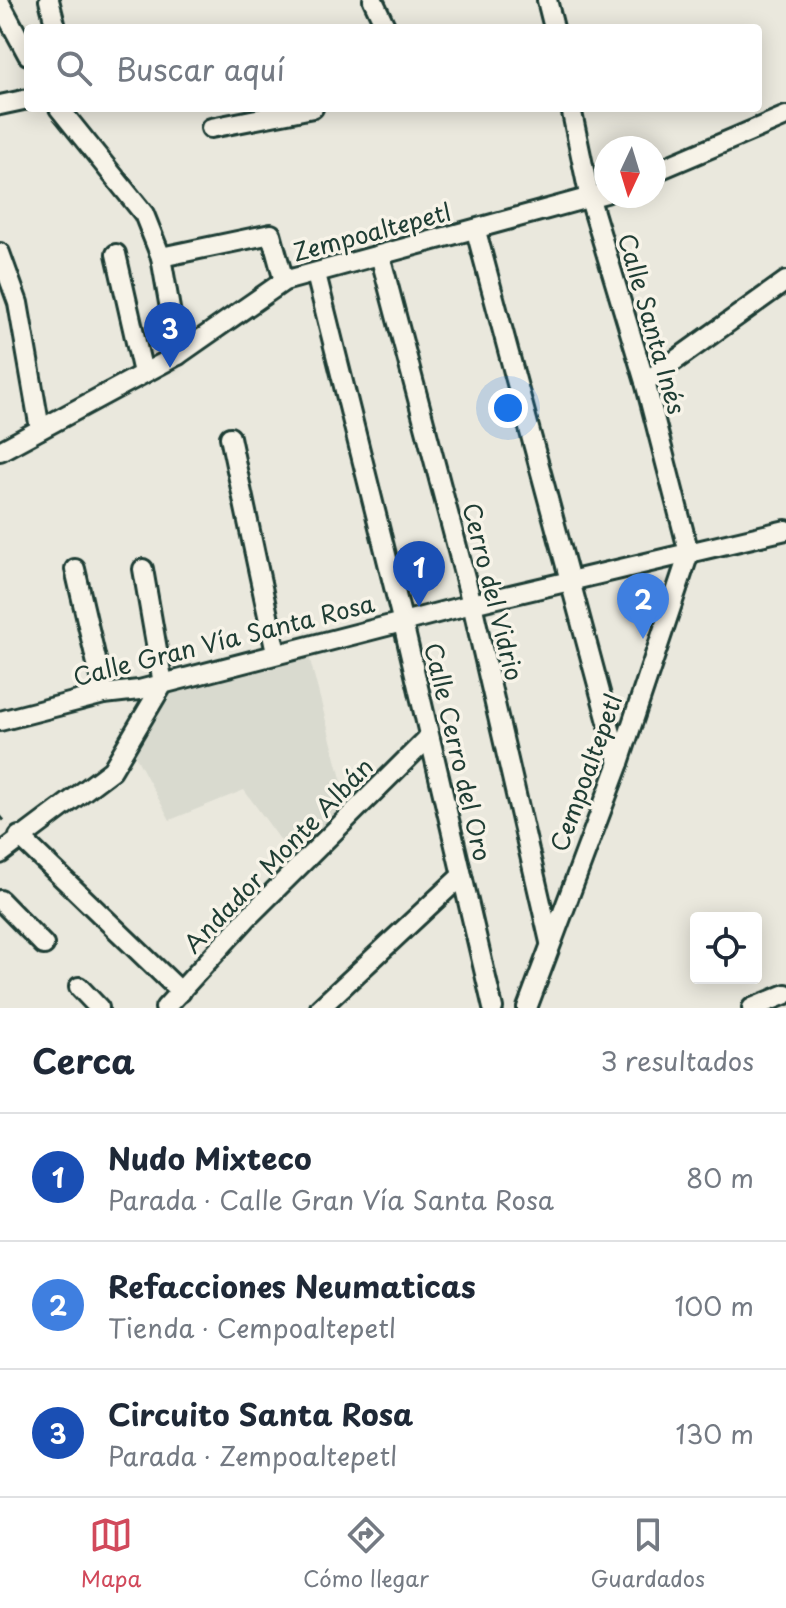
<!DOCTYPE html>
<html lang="es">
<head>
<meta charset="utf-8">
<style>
	body { margin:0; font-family:"Playpen Sans",sans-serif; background:#f2f2f3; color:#1f2937 }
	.controls { position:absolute; right:24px; bottom:24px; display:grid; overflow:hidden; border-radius:8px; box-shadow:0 4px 20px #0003 }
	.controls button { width:72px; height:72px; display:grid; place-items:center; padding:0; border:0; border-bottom:2px solid #e0e1e3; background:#fff; color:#1f2937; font:40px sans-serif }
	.compass { position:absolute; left:594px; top:136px; width:72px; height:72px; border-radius:50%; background:#fff; box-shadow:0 4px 20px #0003; rotate:184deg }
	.you { position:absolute; left:508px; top:408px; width:28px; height:28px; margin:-20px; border:6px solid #fff; border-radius:50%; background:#1a73e8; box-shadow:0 0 0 12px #1a73e833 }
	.badge { display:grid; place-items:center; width:52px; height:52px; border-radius:50%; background:#d1495b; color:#fff; font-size:26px; font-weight:700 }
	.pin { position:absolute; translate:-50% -66px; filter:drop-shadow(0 2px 4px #0008) }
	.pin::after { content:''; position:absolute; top:42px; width:28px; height:24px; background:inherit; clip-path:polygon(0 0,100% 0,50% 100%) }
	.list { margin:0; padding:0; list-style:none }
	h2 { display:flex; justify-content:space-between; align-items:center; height:104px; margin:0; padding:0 32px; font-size:34px }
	h2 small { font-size:26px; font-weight:400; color:#747a83 }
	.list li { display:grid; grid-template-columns:52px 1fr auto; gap:24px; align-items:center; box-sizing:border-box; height:128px; padding:0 32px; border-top:2px solid #e0e1e3 }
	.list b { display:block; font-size:30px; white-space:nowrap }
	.list p { margin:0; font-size:26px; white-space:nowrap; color:#747a83 }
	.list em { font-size:26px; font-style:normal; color:#747a83 }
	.icon { flex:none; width:44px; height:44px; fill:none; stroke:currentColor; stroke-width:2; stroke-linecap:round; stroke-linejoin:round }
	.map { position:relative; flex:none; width:786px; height:1008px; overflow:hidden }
	.search { position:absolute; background:#fff; box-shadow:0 4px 20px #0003; left:24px; right:24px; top:24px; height:88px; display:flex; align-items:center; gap:20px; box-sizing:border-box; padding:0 28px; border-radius:8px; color:#747a83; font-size:30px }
	.sheet { height:488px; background:#fff }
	nav { display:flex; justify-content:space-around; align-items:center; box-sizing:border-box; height:112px; border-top:2px solid #e0e1e3; background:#fff; font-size:22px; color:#747a83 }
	nav a { display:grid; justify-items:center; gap:4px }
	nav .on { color:#d1495b }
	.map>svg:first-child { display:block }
</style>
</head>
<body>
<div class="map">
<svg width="786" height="1008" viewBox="0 0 786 1008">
	<rect width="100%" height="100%" fill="#eae8dd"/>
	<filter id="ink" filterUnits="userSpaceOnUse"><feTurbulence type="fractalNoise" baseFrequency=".0125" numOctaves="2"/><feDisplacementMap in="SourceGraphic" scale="16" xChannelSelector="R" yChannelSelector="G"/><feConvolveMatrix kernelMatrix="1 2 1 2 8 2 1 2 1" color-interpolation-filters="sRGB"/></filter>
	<g filter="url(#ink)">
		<path fill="#d9dacf" d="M309,656l40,153 -54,51 -51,-70 -74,30 -39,-72 35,-59z"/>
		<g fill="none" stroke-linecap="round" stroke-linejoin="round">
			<g stroke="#1f3d34" stroke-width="24">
				<g id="minor">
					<path d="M49,0l7,28"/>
					<path d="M373,0l13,28"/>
					<path d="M547,0l7,28"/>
					<path d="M0,3l28,52"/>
					<path d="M0,105l28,-6"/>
					<path d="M59,108l85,106 17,43 17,98"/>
					<path d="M571,108l19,91 55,183 44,171"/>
					<path d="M211,128l102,-20"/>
					<path d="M654,172l132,-56"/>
					<path d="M476,231l143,532"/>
					<path d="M0,253l18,50 22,126"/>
					<path d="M116,254l27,119"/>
					<path d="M380,255l92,349 78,338"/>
					<path d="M161,257l110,-23 13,47"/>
					<path d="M316,274l87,349 90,385"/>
					<path d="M645,382l141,-101"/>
					<path d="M230,437l46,216"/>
					<path d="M0,451l178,-96 106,-74 322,-88"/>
					<path d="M75,569l29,125"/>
					<path d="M0,721l104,-27 35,-4 333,-86 314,-74"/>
					<path d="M19,836l162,156"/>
					<path d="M0,854l112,-84 51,-86 -20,-115"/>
					<path d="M0,900l44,45"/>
					<path d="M79,987l20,21"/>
					<path d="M165,1008l84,-92 179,-178"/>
					<path d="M320,1008l140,-131"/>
					<path d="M527,1008l92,-245 70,-210"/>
					<path d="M752,1008l34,-14"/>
				</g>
			</g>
			<path stroke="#1f3d34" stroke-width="3" stroke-dasharray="6 6" stroke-linecap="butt" d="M0,816l8,9"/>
			<use href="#minor" stroke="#f7f3e8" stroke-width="18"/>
		</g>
	</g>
	<g text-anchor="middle" stroke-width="7" stroke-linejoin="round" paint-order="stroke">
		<g font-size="24" fill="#1f3d34" stroke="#f7f3e8">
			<text transform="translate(372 233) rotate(-15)" y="8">Zempoaltepetl</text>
			<text transform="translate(651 324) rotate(74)" y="8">Calle Santa Inés</text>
			<text transform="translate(492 592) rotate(76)" y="8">Cerro del Vidrio</text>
			<text transform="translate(224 641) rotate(-14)" y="8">Calle Gran Vía Santa Rosa</text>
			<text transform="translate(457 752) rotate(77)" y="8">Calle Cerro del Oro</text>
			<text transform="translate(587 773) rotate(-70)" y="8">Cempoaltepetl</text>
			<text transform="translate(279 856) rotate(-46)" y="8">Andador Monte Albán</text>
		</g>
	</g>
</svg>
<div class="controls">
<button><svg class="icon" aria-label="locate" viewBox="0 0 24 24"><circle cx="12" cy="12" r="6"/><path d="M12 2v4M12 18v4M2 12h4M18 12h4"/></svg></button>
</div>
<svg class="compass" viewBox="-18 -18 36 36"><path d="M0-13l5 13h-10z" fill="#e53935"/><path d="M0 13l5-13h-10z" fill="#747a83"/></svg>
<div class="you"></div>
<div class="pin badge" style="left:419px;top:607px;background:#1a4fb4">1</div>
<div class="pin badge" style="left:643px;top:639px;background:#3f7fe0">2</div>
<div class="pin badge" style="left:170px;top:368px;background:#1a4fb4">3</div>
<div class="search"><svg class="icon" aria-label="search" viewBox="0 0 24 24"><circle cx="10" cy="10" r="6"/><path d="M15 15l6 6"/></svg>Buscar aquí</div>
</div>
<section class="sheet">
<h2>Cerca<small>3 resultados</small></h2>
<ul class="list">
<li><span class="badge" style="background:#1a4fb4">1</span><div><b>Nudo Mixteco</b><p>Parada · Calle Gran Vía Santa Rosa</p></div><em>80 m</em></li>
<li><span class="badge" style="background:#3f7fe0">2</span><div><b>Refacciones Neumaticas</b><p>Tienda · Cempoaltepetl</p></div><em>100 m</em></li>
<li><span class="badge" style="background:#1a4fb4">3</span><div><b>Circuito Santa Rosa</b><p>Parada · Zempoaltepetl</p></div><em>130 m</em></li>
</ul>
</section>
<nav>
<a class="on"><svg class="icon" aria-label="map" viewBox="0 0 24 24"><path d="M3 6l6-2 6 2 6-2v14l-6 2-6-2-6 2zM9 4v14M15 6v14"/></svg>Mapa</a>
<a><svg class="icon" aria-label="directions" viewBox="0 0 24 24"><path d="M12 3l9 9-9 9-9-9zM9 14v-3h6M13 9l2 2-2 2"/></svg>Cómo llegar</a>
<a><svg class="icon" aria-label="saved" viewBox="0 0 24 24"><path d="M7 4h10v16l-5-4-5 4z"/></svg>Guardados</a>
</nav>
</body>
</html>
